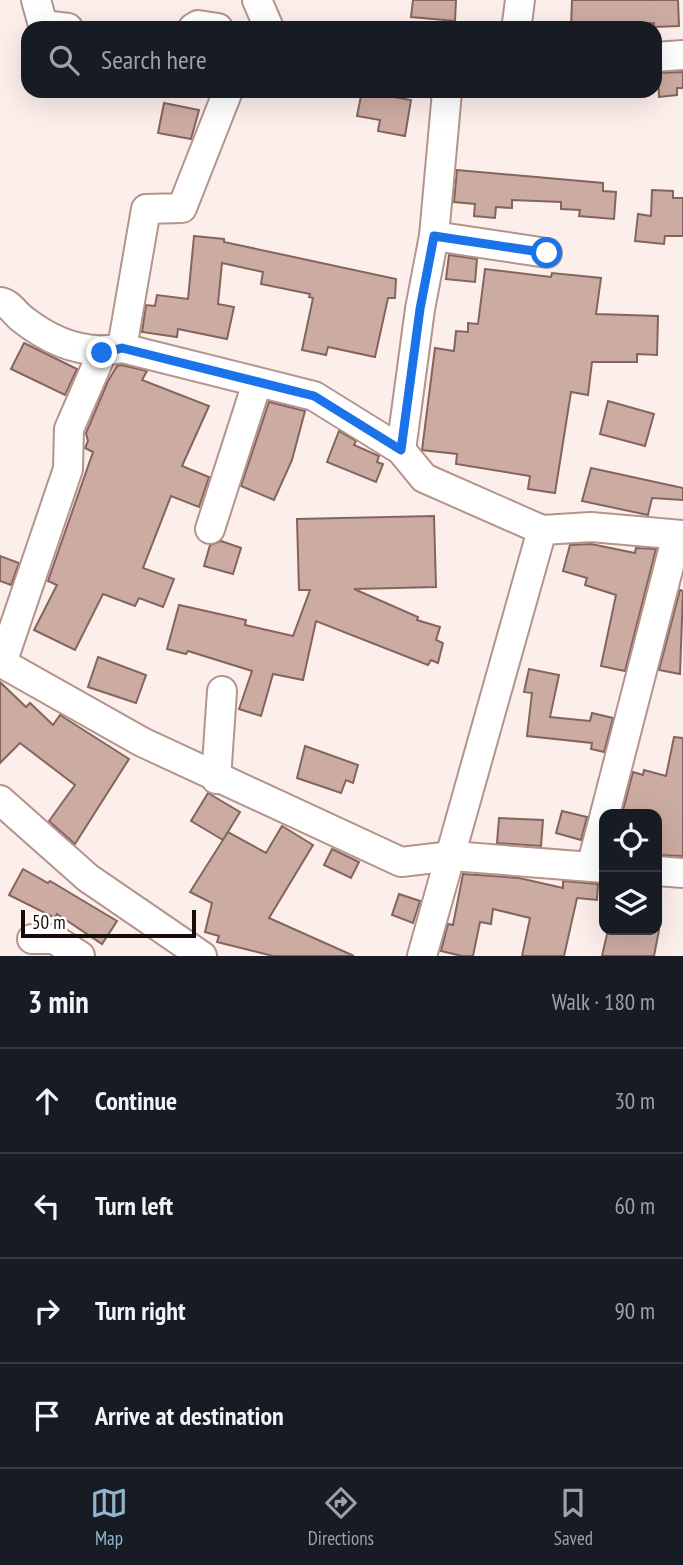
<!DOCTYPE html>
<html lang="en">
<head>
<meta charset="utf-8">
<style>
	body { margin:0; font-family:"PT Sans Narrow",sans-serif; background:#20242c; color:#f1f3f6 }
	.controls { position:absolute; right:21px; bottom:21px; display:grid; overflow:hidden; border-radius:14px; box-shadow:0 7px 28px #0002 }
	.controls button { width:63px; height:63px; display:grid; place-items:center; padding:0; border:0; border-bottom:2px solid #363941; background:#171b24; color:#f1f3f6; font:35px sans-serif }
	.scale { position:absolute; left:21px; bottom:18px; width:175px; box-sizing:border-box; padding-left:7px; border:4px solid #170c09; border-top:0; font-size:19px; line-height:24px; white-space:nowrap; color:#170c09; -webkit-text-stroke:5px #fff; paint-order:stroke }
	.stop { position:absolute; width:21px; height:21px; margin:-16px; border:5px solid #1a73e8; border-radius:50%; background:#fff }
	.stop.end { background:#1a73e8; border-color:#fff; box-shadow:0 2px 7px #0008 }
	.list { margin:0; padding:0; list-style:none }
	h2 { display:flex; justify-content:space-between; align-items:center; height:91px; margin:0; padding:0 28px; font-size:30px }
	h2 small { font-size:23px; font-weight:400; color:#9ea1a6 }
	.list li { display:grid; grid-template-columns:46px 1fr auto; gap:21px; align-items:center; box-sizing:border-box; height:105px; padding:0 28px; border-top:2px solid #363941 }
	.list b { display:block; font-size:26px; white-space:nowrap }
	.list em { font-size:23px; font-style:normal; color:#9ea1a6 }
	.icon { flex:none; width:38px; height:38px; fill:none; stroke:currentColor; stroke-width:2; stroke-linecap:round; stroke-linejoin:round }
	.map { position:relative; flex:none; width:683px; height:956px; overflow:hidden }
	.search { position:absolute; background:#171b24; box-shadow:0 7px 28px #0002; left:21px; right:21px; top:21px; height:77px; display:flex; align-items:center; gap:18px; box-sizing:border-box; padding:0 24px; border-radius:21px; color:#9ea1a6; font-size:26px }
	.sheet { height:511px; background:#171b24 }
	nav { display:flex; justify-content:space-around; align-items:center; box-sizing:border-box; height:98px; border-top:2px solid #363941; background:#171b24; font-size:19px; color:#9ea1a6 }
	nav a { display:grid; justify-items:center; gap:4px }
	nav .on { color:#92b3cc }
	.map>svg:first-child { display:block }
</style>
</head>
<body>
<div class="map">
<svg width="683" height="956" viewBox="0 0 683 956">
	<rect width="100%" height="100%" fill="#fceeea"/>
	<g fill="#ccaba2" stroke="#83655d" stroke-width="2">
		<path d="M413,0h43l-1,21 -44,-4z"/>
		<path d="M572,0h106l1,26 -25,1v-4l-83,5z"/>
		<path d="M683,72v16h-6v7l-18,2 -1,-24z"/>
		<path d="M362,91h26l-1,5 24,4 -6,36 -27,-5 2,-11 -23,-4z"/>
		<path d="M164,103l35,7 -8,29 -33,-6z"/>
		<path d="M457,170l146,13v8l13,1 -2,27 -35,-3 1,-6 -19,-1v-7l-49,-2v8l-16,-1 -1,11 -21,-2 1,-12 -21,-2z"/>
		<path d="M652,190l21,1v7h10v38h-18l-1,8 -29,-3 3,-27 13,2z"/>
		<path d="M194,236l30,3v3l172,37 -1,19h-7l-13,59 -47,-10 -2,8 -24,-5 11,-52 -4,-1 1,-3 -49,-10 2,-12 -41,-9 -4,41 16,3 -7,32 -49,-10 -1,8 -35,-5 4,-27 9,1 2,-11 31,4z"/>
		<path d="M449,255l28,4 -2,23 -29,-3z"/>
		<path d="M485,269l66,8 1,-4 49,5 -5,36 62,2 -1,39 -20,-1v8h-45l-4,33 -17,-3 -16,101 -27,-4 2,-13 -74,-12 1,-10 -35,-4 13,-102 19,3 2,-20 12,1v-9l10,1z"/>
		<path d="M24,343l53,26 -12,26 -54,-26z"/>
		<path d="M121,365l26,6 -5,9 67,26 -27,60 27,11 -10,30 -28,-11 -28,72 31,11 -11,28 -24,-9 -4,8 -32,-12 -28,56 -41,-20 23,-45 -9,-4 45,-129 -8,-4 3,-7 -2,-8 22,-52 9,-15z"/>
		<path d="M608,401l46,13 -9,32 -45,-12z"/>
		<path d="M269,402l36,9 -13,49 -18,40 -33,-14z"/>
		<path d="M339,431l17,10 -2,4 25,11 -2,6 6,2 -7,18 -49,-20z"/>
		<path d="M591,468l92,20v12l-31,-2 -4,17 -66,-14z"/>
		<path d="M434,516l2,71 -82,2 64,28 -1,3 23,7 -4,13 7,3 -5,20 -7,-3 -3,5 -112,-44 -13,59 -30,-6 -12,42 -22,-7 13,-38 -64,-20 -2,3 -19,-5 12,-44 67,15 -1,5 48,11 17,-46h-11l-2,-71z"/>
		<path d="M221,541l20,7 -8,26 -29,-8 6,-21z"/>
		<path d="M591,544l44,9 1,-5 20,1 -31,122 -24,-5 15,-71 -31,-10 2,-7 -24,-7 7,-26z"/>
		<path d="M0,556l19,7 -8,22 -11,-4z"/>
		<path d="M680,590l3,1 -3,83 -21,-4z"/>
		<path d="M98,657l48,18 -10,28 -48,-16z"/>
		<path d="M529,669l30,6 -9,42 40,4 2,-8 21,5 -9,34 -13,-3 1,-6 -65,-7 5,-43 -8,-1z"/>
		<path d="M0,682l26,25 4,-4 23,22 7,-10 69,44 -54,85 -26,-23 26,-36 -55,-42 -20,20z"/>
		<path d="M674,737l9,1v118l-26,-1v-41h-35l11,-42 10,3 1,-5 22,6z"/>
		<path d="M305,746l53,19 -5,18 -7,-3 -5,13 -44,-15z"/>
		<path d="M208,793l32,19 -17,28 -32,-19z"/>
		<path d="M562,811l25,6 -6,23 -25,-7z"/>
		<path d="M499,818l44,2 -2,26 -44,-3z"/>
		<path d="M282,826l31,19 -44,73 85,38h-81l-56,-14 2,-6 -14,-4 7,-29 -22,-11 38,-60 38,21z"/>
		<path d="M332,849l27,13 -8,16 -27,-13z"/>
		<path d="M23,869l25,14 2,-2 67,40 -15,23 -45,-30 -2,4 -46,-23z"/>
		<path d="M463,874l56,4 44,10v-7l35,3 -1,16 -20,-2 -13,58h-42l8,-38 -37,-9 -2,15 -11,-2 -7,34h-11l-21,-5 7,-27 5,1z"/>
		<path d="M399,894l21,7 -7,22 -21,-8z"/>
		<path d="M608,930h51l-5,26h-52z"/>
	</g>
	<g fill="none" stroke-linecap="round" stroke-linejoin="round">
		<g stroke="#b4948b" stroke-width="32">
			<g id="street">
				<path d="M36,0l7,25 25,3"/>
				<path d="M257,0l12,28"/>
				<path d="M517,23l3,-23"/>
				<path d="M193,28l5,-3 20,3"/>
				<path d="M655,57l28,-2"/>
				<path d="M434,236l113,17"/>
				<path d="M0,302c9,1 14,10 21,16 30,24 64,38 101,30l192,48 87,54 23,28 118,52 49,-3 92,8"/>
				<path d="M122,348l24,-139 36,-1 46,-117"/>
				<path d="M401,450l19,-141 14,-73 13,-144 -3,-1"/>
				<path d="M210,529l47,-146"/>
				<path d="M0,662l142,80 259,120 51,-6 152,12"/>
				<path d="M2,663l66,-194 1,-40 33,-76"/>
				<path d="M216,779l6,-88"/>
				<path d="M0,800l88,78 114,78"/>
				<path d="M605,814l72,-279"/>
				<path d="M591,867l13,-49"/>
				<path d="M657,871l26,2"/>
				<path d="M32,939h22l26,17"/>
				<path d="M422,956l120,-426"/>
			</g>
		</g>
		<use href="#street" stroke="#fff" stroke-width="28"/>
	</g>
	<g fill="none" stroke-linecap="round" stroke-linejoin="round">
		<path stroke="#1a73e8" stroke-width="9" d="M102,353l20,-5 192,48 87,54 19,-141 14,-73 113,17"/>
	</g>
</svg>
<div class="controls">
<button><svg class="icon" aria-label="locate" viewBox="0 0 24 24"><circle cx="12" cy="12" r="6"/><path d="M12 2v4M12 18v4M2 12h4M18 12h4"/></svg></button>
<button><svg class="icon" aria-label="layers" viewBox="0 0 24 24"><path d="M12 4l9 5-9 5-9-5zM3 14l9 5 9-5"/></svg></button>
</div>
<div class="scale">50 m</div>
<div class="stop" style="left:547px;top:253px"></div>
<div class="stop end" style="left:102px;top:353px"></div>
<div class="search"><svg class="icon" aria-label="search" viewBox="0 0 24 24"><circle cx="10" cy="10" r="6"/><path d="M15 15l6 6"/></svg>Search here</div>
</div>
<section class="sheet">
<h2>3 min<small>Walk · 180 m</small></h2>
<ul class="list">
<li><svg class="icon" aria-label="ahead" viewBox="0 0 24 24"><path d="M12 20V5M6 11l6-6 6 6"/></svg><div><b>Continue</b></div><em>30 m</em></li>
<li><svg class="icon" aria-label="left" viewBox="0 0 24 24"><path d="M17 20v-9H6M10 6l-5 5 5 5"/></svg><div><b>Turn left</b></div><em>60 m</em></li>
<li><svg class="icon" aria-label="right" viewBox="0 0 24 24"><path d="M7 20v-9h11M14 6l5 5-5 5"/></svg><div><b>Turn right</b></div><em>90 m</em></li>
<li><svg class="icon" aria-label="arrive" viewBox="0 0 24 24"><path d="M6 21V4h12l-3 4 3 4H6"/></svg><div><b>Arrive at destination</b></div></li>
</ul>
</section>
<nav>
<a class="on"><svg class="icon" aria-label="map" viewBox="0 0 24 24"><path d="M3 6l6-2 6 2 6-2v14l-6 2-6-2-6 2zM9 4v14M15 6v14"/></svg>Map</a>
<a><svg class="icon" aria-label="directions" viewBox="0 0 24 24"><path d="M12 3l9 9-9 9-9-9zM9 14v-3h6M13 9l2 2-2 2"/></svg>Directions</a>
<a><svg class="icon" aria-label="saved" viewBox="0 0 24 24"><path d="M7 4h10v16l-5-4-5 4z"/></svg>Saved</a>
</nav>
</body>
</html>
